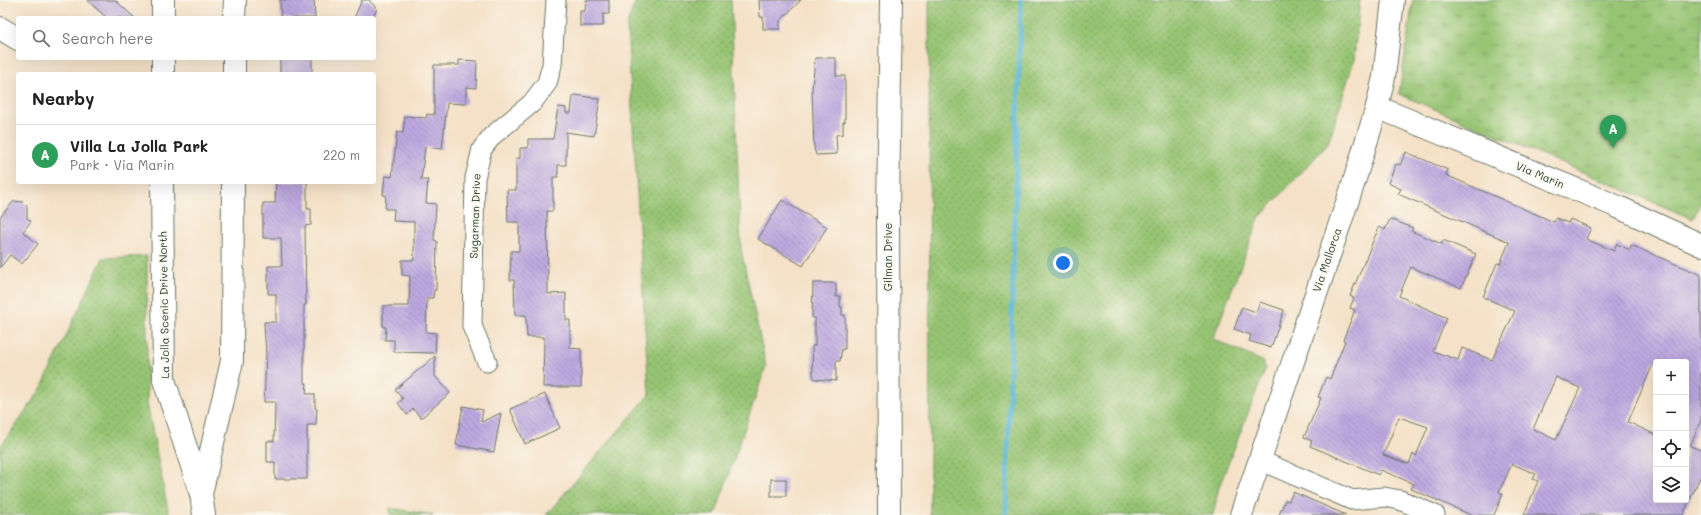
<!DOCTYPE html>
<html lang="en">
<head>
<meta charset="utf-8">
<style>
	body { margin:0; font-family:Mali,sans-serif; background:#f6f6f6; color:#222 }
	.controls { position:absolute; right:12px; bottom:12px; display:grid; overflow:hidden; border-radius:4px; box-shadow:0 4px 16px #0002 }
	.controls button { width:36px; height:36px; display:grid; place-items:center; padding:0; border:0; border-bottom:1px solid #e0e0e0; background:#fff; color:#222; font:20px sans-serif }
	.you { position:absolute; left:1063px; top:263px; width:14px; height:14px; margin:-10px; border:3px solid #fff; border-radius:50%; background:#1a73e8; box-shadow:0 0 0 6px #1a73e833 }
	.badge { display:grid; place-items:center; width:26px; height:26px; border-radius:50%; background:#2563eb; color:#fff; font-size:13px; font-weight:700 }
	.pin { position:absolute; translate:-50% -33px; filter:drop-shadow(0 1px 2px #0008) }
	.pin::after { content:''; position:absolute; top:21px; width:14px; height:12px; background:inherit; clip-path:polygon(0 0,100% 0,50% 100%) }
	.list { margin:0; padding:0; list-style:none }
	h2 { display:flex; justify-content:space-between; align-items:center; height:52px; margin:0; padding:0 16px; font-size:17px }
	h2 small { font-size:13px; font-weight:400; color:#767676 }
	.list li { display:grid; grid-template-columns:26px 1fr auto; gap:12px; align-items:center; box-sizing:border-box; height:60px; padding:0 16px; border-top:1px solid #e0e0e0 }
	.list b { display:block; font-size:15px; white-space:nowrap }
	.list p { margin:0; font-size:13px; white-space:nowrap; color:#767676 }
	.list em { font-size:13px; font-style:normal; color:#767676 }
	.icon { flex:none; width:22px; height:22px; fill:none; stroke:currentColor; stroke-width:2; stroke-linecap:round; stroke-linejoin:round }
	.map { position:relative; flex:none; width:1701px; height:515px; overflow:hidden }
	.search { position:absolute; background:#fff; box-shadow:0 4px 16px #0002; left:16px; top:16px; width:360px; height:44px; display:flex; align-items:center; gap:10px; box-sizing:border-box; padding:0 14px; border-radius:4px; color:#767676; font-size:15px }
	.panel { position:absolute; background:#fff; box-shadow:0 4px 16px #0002; left:16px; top:72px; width:360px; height:112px; border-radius:4px }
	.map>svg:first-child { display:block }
</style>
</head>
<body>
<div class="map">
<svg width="1701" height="515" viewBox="0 0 1701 515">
	<defs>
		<pattern id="grass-dots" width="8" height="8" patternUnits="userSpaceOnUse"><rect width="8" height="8" fill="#97c473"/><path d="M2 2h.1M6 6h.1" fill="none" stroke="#7ba05f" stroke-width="1.8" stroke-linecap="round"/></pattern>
		<pattern id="park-tufts" width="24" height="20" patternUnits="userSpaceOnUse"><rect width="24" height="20" fill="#97c473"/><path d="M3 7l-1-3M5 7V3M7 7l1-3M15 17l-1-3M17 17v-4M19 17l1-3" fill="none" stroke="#7ba05f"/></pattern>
		<pattern id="building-back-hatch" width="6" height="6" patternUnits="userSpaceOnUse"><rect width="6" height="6" fill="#bda8e0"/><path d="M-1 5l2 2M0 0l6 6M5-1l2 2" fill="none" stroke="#998ab6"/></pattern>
	</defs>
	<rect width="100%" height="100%" fill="#fbf7ec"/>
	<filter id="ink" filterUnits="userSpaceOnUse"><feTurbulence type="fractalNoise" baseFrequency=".025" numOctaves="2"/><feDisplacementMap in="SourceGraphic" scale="8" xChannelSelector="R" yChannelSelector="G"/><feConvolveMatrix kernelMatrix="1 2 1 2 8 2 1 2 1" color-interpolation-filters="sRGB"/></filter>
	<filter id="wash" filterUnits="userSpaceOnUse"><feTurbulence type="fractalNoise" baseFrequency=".012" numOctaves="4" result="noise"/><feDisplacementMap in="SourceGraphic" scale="16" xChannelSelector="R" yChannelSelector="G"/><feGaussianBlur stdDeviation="0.9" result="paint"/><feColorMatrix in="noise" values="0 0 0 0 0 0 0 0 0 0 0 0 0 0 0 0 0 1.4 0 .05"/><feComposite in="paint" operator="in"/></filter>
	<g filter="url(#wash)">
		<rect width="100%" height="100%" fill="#f4e1c7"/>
		<g fill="url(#grass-dots)" stroke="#5b8054">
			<path d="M636,0h95l10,249 25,117 -51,149h-169l103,-120 -22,-370z"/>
			<path d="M929,0h431l-6,60 -26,84 -69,74 -46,121 51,23 1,8 -46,117 -6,28h-283z"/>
			<path d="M147,256v147l22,112h-169v-68l41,-58 62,-131z"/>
			<path d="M390,508l43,7h-43z"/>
		</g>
		<path fill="url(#park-tufts)" stroke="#5b8054" d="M1413,0h288v201l-8,18 -294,-125z"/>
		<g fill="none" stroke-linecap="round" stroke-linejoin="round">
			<path stroke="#5ab7d8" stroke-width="5" d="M1006,515l15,-515"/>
		</g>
		<g id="blocks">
			<g fill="url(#building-back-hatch)" fill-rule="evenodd">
				<path d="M87,0h28l20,18h-28z"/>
				<path d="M280,0h34l1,18h-34z"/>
				<path d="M362,0h7l8,9 -5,9h-18z"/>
				<path d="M586,0h23v14h-6v12h-23v-15h5z"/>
				<path d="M759,0h42l-21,21v8h-17v-12h-3z"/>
				<path d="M280,58h32v14h-2v2h-30z"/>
				<path d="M815,58h21v18h9v46h-2v12l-7,1 1,19 -21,1 -2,-7 -2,-58z"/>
				<path d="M459,60l18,1 -1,27 -10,-1v17l-19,-1 -5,46 -17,-2 -4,33h7l-2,23 10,1 -2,36 3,1 -1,49h-2l-1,8h-6l-1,34 10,1 -1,20 -41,-1v-12h-9l1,-13h-3v-21h26l1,-30 -8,-1v-15h12v-38l-21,-1 1,-12h-9l1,-14h-3l2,-19 7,1 5,-45 6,1 2,-17 21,2 1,-4 7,1v-50h25z"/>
				<path d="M576,95l24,4 -6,37 -28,-4v33h-8v12h-5v34h-6l1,83 18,-1v27h4v28l11,1v38h-38l1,-50h-17l-1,-22h-11l-1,-35h-4l1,-29h8v-29h-11l-1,-32h9v-32h4v-10h8v-9h25l5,-32 8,1v5h5l2,-17z"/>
				<path d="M1406,152l42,18 -2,5 108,47 2,-4 12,5 2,-4 21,9 -5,11 28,12 3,-7 13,6 1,-5 70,30v145l-11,26 11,4v25l-18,40h-159l14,-34 -5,-2 3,-5 -24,-10 -13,28 4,2 -9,21h-23l-60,-26 3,-5 -33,-14 -2,5 -69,-29 2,-5 -8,-4 17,-39 -3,-1 8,-20 4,2 15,-38 -2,-1 12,-30 -5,-2 4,-10 -4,-2 29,-69 6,3 5,-11 23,9 -2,3 31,13 1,-4 33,14 -15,34 -50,-21 -12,29 48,22 -14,33 25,9 4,-12 30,12 23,-49 -32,-14 14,-34 3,1 9,-22 -111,-48 3,-5 -13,-6 8,-19 4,1zM1654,362h32v138h-30v-65l-28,-13zM1556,377l24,11 -24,52 -23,-11zM1399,417l29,10 -12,29 -3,-2 -4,10 -26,-9z"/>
				<path d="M276,182h31v27h4v16l-6,1 1,79h-2v78h3l-1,11h9v14l2,1 -1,16h-9v54h-32v-17h-8v-21h7l1,-39h-11l2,-47 -2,-33h12v-28h-8v-28h14l-1,-28h-18v-35h12z"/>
				<path d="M782,200l45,27 -24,39 -45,-27z"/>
				<path d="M14,201l9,1 4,4v12l4,3 -8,11 15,12 -16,20 -12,-9 -10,13v-51z"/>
				<path d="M813,283h23v14l4,-1v11h2v8h3v34h-3l-2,12h-4v20l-21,-2 -2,-4 -1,-29h3v-28h-3z"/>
				<path d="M1260,302l24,8 -13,38 -22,-7 2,-6 -17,-6 8,-22 14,5z"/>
				<path d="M435,356v20l15,17 -29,25 -8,-9 -6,6 -9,-12 5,-4 -8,-9z"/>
				<path d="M545,394l15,34 -35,16 -15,-35z"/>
				<path d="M463,406l20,4 -2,12 20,-9 -7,39 -38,-7z"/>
				<rect x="771" y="479" width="15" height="17"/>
				<path d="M1293,492l53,23h-67l6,-15 4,1z"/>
			</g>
		</g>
	</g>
	<g filter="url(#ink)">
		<use href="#blocks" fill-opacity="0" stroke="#6a7667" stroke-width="1"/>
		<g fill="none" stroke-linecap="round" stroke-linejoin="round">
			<g stroke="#6a7667" stroke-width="21">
				<g id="minor">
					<path d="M487,362l-15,-36 3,-148 7,-29 10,-13 40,-33 15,-20 5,-18 4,-65"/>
					<path d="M1259,460l93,40 32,-3 16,3 35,15"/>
				</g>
			</g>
			<g stroke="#6a7667" stroke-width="24">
				<g id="tertiary">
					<path d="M0,28l18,11"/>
					<path d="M1377,107l239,99 85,39"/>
					<path d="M1241,515l112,-330 24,-78 7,-30 9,-77"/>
				</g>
			</g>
			<g stroke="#6a7667" stroke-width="24">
				<g id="secondary">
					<path d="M163,18v-18"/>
					<path d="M234,18l1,-18"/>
					<path d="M163,74v-16"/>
					<path d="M234,74v-16"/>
					<path d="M162,182l2,198 37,114 3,21"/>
					<path d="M201,494l31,-133 1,-179"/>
					<path d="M889,515l-1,-303 3,-212"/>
				</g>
			</g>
			<use href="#minor" stroke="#fff" stroke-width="19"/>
			<use href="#tertiary" stroke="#fff" stroke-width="22"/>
			<use href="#secondary" stroke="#fff" stroke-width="22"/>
		</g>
	</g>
	<g text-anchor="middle" stroke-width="3.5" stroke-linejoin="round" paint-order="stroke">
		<g font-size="11" fill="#1f3d34" stroke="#fbf7ec">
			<text transform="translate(1540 175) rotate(23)" y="4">Via Marin</text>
			<text transform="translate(475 216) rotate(-88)" y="4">Sugarman Drive</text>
			<text transform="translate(888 257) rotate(-90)" y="4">Gilman Drive</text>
			<text transform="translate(1327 260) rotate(-71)" y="4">Via Mallorca</text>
			<text transform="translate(164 305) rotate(-91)" y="4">La Jolla Scenic Drive North</text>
		</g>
	</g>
</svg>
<div class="controls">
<button>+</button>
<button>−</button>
<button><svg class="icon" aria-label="locate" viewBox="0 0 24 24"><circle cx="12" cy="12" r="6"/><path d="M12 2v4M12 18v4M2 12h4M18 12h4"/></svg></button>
<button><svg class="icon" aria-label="layers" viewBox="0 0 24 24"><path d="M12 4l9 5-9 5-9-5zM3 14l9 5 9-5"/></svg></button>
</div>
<div class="you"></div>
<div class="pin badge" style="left:1613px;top:148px;background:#2e9e5b">A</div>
<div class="search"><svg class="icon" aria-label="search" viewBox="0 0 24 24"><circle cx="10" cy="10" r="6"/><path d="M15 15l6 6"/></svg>Search here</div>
<section class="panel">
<h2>Nearby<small></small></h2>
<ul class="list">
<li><span class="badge" style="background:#2e9e5b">A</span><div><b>Villa La Jolla Park</b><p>Park · Via Marin</p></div><em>220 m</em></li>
</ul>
</section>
</div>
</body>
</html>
